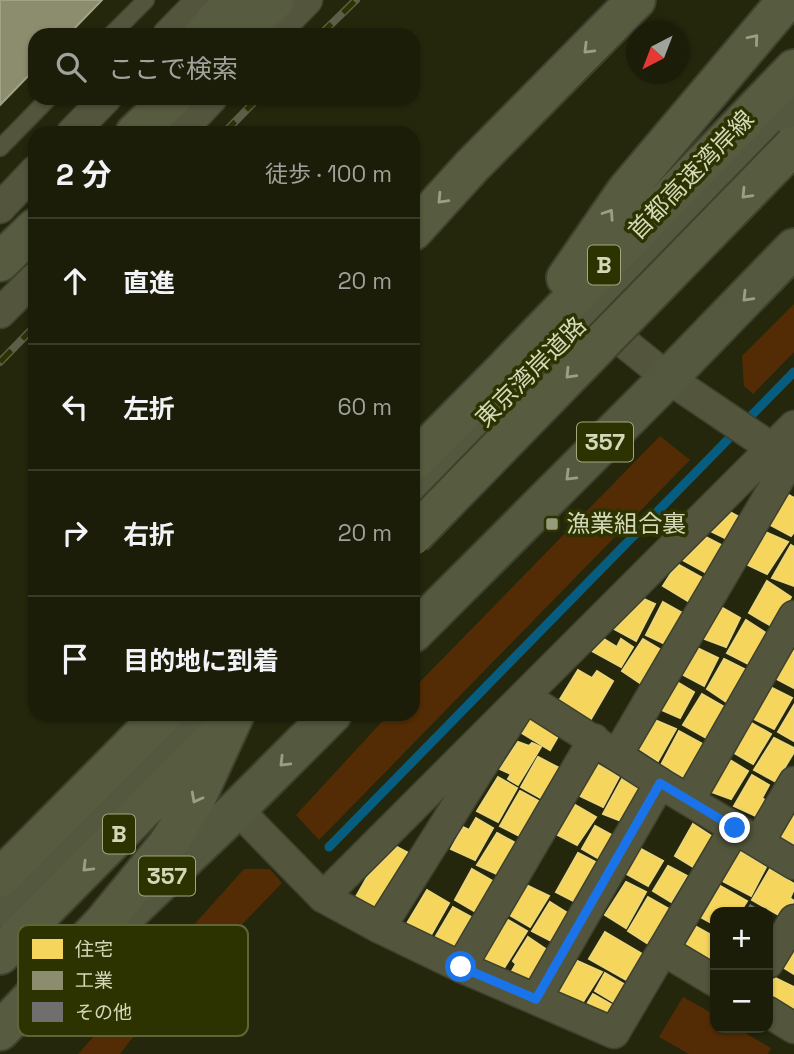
<!DOCTYPE html>
<html lang="ja">
<head>
<meta charset="utf-8">
<style>
	body { margin:0; font-family:"Space Grotesk","Noto Sans JP",sans-serif; background:#242612; color:#f1f3f6 }
	.controls { position:absolute; right:21px; bottom:21px; display:grid; overflow:hidden; border-radius:14px; box-shadow:0 2px 5px #0004 }
	.controls button { width:63px; height:63px; display:grid; place-items:center; padding:0; border:0; border-bottom:2px solid #393b2a; background:#1b1d09; color:#f1f3f6; font:35px sans-serif }
	.compass { position:absolute; left:626px; top:21px; width:63px; height:63px; border-radius:50%; background:#1b1d09; box-shadow:0 2px 5px #0004; rotate:222deg }
	.stop { position:absolute; width:21px; height:21px; margin:-16px; border:5px solid #1a73e8; border-radius:50%; background:#fff }
	.stop.end { background:#1a73e8; border-color:#fff; box-shadow:0 2px 7px #0008 }
	.list { margin:0; padding:0; list-style:none }
	h2 { display:flex; justify-content:space-between; align-items:center; height:91px; margin:0; padding:0 28px; font-size:30px }
	h2 small { font-size:23px; font-weight:400; color:#a0a29c }
	.list li { display:grid; grid-template-columns:46px 1fr auto; gap:21px; align-items:center; box-sizing:border-box; height:126px; padding:0 28px; border-top:2px solid #393b2a }
	.list b { display:block; font-size:26px; white-space:nowrap }
	.list em { font-size:23px; font-style:normal; color:#a0a29c }
	.icon { flex:none; width:38px; height:38px; fill:none; stroke:currentColor; stroke-width:2; stroke-linecap:round; stroke-linejoin:round }
	.map { position:relative; flex:none; width:794px; height:1054px; overflow:hidden }
	.search { position:absolute; background:#1b1d09; box-shadow:0 2px 5px #0004; left:28px; top:28px; width:392px; height:77px; display:flex; align-items:center; gap:18px; box-sizing:border-box; padding:0 24px; border-radius:21px; color:#a0a29c; font-size:26px }
	.panel { position:absolute; background:#1b1d09; box-shadow:0 2px 5px #0004; left:28px; top:126px; width:392px; height:595px; border-radius:21px }
	.map>svg:first-child { display:block }
</style>
</head>
<body>
<div class="map">
<svg width="794" height="1054" viewBox="0 0 794 1054">
	<rect width="100%" height="100%" fill="#24270c"/>
	<g fill="#532c05">
		<path d="M794,304v48l-41,42 -9,-8 -2,-30z"/>
		<path d="M660,436l30,24 -371,380 -23,-25 93,-101h24v-25z"/>
		<path d="M244,869h26l12,14 -153,159 -9,12h-42z"/>
		<path d="M683,997l32,18v13h22l34,20 -3,6h-79l-30,-17z"/>
	</g>
	<g fill="#f6d55c" stroke="#ecd678" stroke-width="2">
		<path d="M783,492l11,6v34l-3,4 -26,-14z"/>
		<path d="M724,509l21,11 -14,21 -23,-11z"/>
		<path d="M763,531l25,11 -21,32 -23,-11z"/>
		<path d="M696,532l29,15 -15,28 -33,-18z"/>
		<path d="M791,545l3,2v39l-22,-8z"/>
		<path d="M677,564l29,16 -13,24 -30,-18z"/>
		<path d="M767,581l24,16 -18,30 -24,-14z"/>
		<path d="M637,596l18,8 -19,37 -22,-12 13,-21z"/>
		<path d="M663,602l21,12 -17,31 -21,-10z"/>
		<path d="M721,607l19,11 -14,29 -24,-9z"/>
		<path d="M746,620l23,15 -17,31 -25,-13z"/>
		<path d="M599,636l18,11 4,-8 12,8 -12,20 -31,-17z"/>
		<path d="M643,639l20,12 -20,34 -21,-14z"/>
		<path d="M693,646l25,12 -14,28 -26,-14z"/>
		<path d="M792,650l2,1v37l-19,-10z"/>
		<path d="M724,659l24,12 -20,32 -21,-14z"/>
		<path d="M578,670l14,8 5,-7 16,10 -22,38 -32,-18z"/>
		<path d="M672,679l22,13 -14,26 -25,-11z"/>
		<path d="M770,687l22,11 -18,31 -22,-11z"/>
		<path d="M702,694l26,15 -20,30 -25,-14z"/>
		<path d="M794,705v36l-16,-9z"/>
		<path d="M529,718l31,15 -10,17 -28,-17z"/>
		<path d="M650,718l26,11 -18,32 -23,-15z"/>
		<path d="M748,721l23,13 -18,30 -24,-14z"/>
		<path d="M679,731l27,15 -19,33 -26,-14z"/>
		<path d="M774,738l20,10v4l-18,30 -22,-12z"/>
		<path d="M518,742l11,4 3,-3 9,4 -23,38 -10,-6 3,-5 -11,-5z"/>
		<path d="M538,757l25,13 -19,30 -23,-13z"/>
		<path d="M725,757l23,14 -17,28 -25,-9z"/>
		<path d="M595,763l24,14 -16,30 -27,-13z"/>
		<path d="M752,775l17,10 -7,13 7,5 -9,15 -26,-12z"/>
		<path d="M498,777l19,11 -19,34 -21,-11z"/>
		<path d="M622,779l26,14 -19,31 -26,-10z"/>
		<path d="M520,791l22,12 -19,35 -23,-12z"/>
		<path d="M572,803l24,14 -19,28 -21,-11z"/>
		<path d="M794,803v41l-19,-10z"/>
		<path d="M476,818l17,10 -18,32 -24,-11 12,-22 6,3z"/>
		<path d="M693,824l20,13 -18,31 -20,-12z"/>
		<path d="M595,826l26,14 -15,23 -24,-14z"/>
		<path d="M497,833l22,12 -18,31 -24,-11z"/>
		<path d="M391,844l25,13 -34,60 -29,-15 25,-44 5,2z"/>
		<path d="M639,848l24,13 -15,25 -23,-13z"/>
		<path d="M735,848l31,19 -15,29 -34,-18z"/>
		<path d="M578,853l25,13 -22,39 -25,-13z"/>
		<path d="M668,866l19,10 -16,26 -18,-11z"/>
		<path d="M472,869l26,15 -19,30 -24,-14z"/>
		<path d="M770,869l24,15v5l-4,9 4,3 -10,17 -32,-18z"/>
		<path d="M626,882l20,10 -20,36 -21,-13z"/>
		<path d="M717,884l30,17 -7,11h-25v13l-16,-9z"/>
		<path d="M526,885l23,11 -19,31 -22,-13z"/>
		<path d="M427,890l22,13 -22,39 -24,-12z"/>
		<path d="M648,897l23,13 -21,35 -22,-14z"/>
		<path d="M550,902l24,15 -15,28 -27,-14z"/>
		<path d="M453,907l18,10 -18,34 -20,-10z"/>
		<path d="M503,917l24,14 -26,42 -23,-12z"/>
		<path d="M691,924l24,13v18l-6,12 -34,-16z"/>
		<path d="M605,932l39,23 -16,26 -39,-22z"/>
		<path d="M528,937l25,17 -23,32 -22,-8 8,-14 -3,-3z"/>
		<path d="M794,946v28l-13,-8z"/>
		<path d="M575,960l27,12 -21,33 -23,-12z"/>
		<path d="M605,973l24,14 -14,16 -20,-12z"/>
		<path d="M773,977l21,10v20l-5,7 -21,-12v-16z"/>
		<path d="M593,994l21,12 -12,14 -18,-11z"/>
	</g>
	<path fill="#8c8c6e" stroke="#a1a384" stroke-width="2" d="M0,0h102l-34,35h-33v34l-35,36z"/>
	<g fill="none" stroke-linecap="round" stroke-linejoin="round">
		<path stroke="#065d80" stroke-width="9" d="M329,847l465,-475"/>
	</g>
	<path fill="#706f6e" d="M750,904l14,8h-19z"/>
	<g fill="none" stroke-linecap="round" stroke-linejoin="round">
		<g stroke="#3e412d" stroke-width="19">
			<g id="service">
				<path d="M111,35l35,-35"/>
				<path d="M0,148l49,-50"/>
			</g>
		</g>
		<g stroke="#3e412d" stroke-width="33">
			<g id="minor">
				<path d="M168,35l34,-35"/>
				<path d="M273,35l34,-35"/>
				<path d="M72,133l34,-35"/>
				<path d="M179,133l33,-35"/>
				<path d="M0,208l35,-37"/>
				<path d="M0,313l35,-35"/>
				<path d="M596,320l72,58 120,81"/>
				<path d="M617,755l173,-295"/>
				<path d="M689,800l105,-184"/>
				<path d="M237,809l86,88 57,31 81,39 153,66 121,-205"/>
				<path d="M759,842l35,-60"/>
				<path d="M323,897l471,-471"/>
				<path d="M380,928l145,-231 135,86 134,81"/>
				<path d="M663,950l52,31"/>
				<path d="M768,963l26,-43"/>
				<path d="M461,967l133,-228"/>
				<path d="M536,999l124,-216"/>
				<path d="M768,1012l26,16"/>
			</g>
		</g>
		<g stroke="#3e412d" stroke-width="42">
			<g id="trunk">
				<path d="M413,490l176,-176 205,-211"/>
				<path d="M413,633l255,-255 126,-130"/>
				<path d="M0,908l191,-194"/>
				<path d="M126,915l111,-106 95,-95"/>
			</g>
		</g>
		<g stroke="#3e412d" stroke-width="42">
			<g id="motorway">
				<path d="M203,35l31,-35"/>
				<path d="M238,35l37,-35"/>
				<path d="M135,133l37,-35"/>
				<path d="M413,231l59,-65 164,-166"/>
				<path d="M0,262l35,-34"/>
				<path d="M566,278l60,-87 161,-191"/>
				<path d="M413,462l89,-90 292,-303"/>
				<path d="M0,878l163,-164"/>
				<path d="M0,955l214,-217"/>
				<path d="M0,1031l103,-108 64,-78 28,-44 40,-87"/>
			</g>
		</g>
		<use href="#service" stroke="#53563d" stroke-width="16"/>
		<use href="#minor" stroke="#53563d" stroke-width="30"/>
		<use href="#trunk" stroke="#54583e" stroke-width="38"/>
		<use href="#motorway" stroke="#575b3f" stroke-width="38"/>
		<g stroke="#5c5e4a" stroke-width="8">
			<g id="rail">
				<path d="M320,35l36,-35"/>
				<path d="M224,133l34,-35"/>
				<path d="M0,362l35,-36"/>
			</g>
		</g>
		<use href="#rail" stroke="#2d3300" stroke-width="5" stroke-dasharray="16" stroke-linecap="butt"/>
		<g stroke="#3e412d" stroke-width="42" stroke-linecap="butt">
			<path id="motorway-bridge" d="M413,536l381,-391"/>
		</g>
		<use href="#motorway-bridge" stroke="#575b3f" stroke-width="38"/>
	</g>
	<defs><path id="oneway-chevron" d="M-2-3.5L2.5 0L-2 3.5" fill="none" stroke-width="1.6" stroke-linecap="round" stroke-linejoin="round" transform="scale(1.75)"/></defs>
	<g stroke="#9ba082">
		<use href="#oneway-chevron" transform="translate(754 39) rotate(-50)"/>
		<use href="#oneway-chevron" transform="translate(588 49) rotate(135)"/>
		<use href="#oneway-chevron" transform="translate(746 194) rotate(134)"/>
		<use href="#oneway-chevron" transform="translate(442 199) rotate(133)"/>
		<use href="#oneway-chevron" transform="translate(609 214) rotate(-56)"/>
		<use href="#oneway-chevron" transform="translate(570 374) rotate(134)"/>
		<use href="#oneway-chevron" transform="translate(196 798) rotate(118)"/>
		<use href="#oneway-chevron" transform="translate(87 867) rotate(135)"/>
	</g>
	<g stroke="#9a9f81">
		<use href="#oneway-chevron" transform="translate(747 297) rotate(134)"/>
		<use href="#oneway-chevron" transform="translate(570 476) rotate(135)"/>
		<use href="#oneway-chevron" transform="translate(284 762) rotate(135)"/>
	</g>
	<g fill="none" stroke-linecap="round" stroke-linejoin="round">
		<path stroke="#1a73e8" stroke-width="9" d="M461,967l75,32 124,-216 75,45"/>
	</g>
	<rect fill="#969b7c" stroke="#2d3300" stroke-width="2.5" x="545" y="517" width="14" height="14" rx="3.5"/>
	<g text-anchor="middle" stroke-width="7" stroke-linejoin="round" paint-order="stroke">
		<g fill="#2d3300" stroke="#a1a781" stroke-width="2">
			<rect x="588" y="245.5" width="32" height="39" rx="5"/>
			<rect x="577" y="422.5" width="56" height="39" rx="5"/>
			<rect x="103" y="814.5" width="32" height="39" rx="5"/>
			<rect x="139" y="856.5" width="56" height="39" rx="5"/>
		</g>
		<g font-size="23" font-weight="bold" fill="#d3d9b8">
			<text x="604" y="273">B</text>
			<text x="605" y="450">357</text>
			<text x="119" y="842">B</text>
			<text x="167" y="884">357</text>
		</g>
		<g font-size="24" fill="#d3d9b8" stroke="#2d3300">
			<text transform="translate(691 175) rotate(-46)" y="8">首都高速湾岸線</text>
			<text transform="translate(531 372) rotate(-45)" y="8">東京湾岸道路</text>
		</g>
		<g font-size="24" fill="#d3d9b8" stroke="#2d3300" text-anchor="start">
			<text x="566" y="532">漁業組合裏</text>
		</g>
	</g>
	<rect x="18" y="925" width="230" height="111" rx="10" fill="#2d3300" stroke="#5f6537" stroke-width="2"/>
	<rect x="32" y="939" width="31" height="20" fill="#f6d55c"/>
	<rect x="32" y="971" width="31" height="19" fill="#8c8c6e"/>
	<rect x="32" y="1002" width="31" height="20" fill="#706f6e"/>
	<g font-size="19" fill="#d3d9b8">
		<text x="75" y="956">住宅</text>
		<text x="75" y="987">工業</text>
		<text x="75" y="1019">その他</text>
	</g>
</svg>
<div class="controls">
<button>+</button>
<button>−</button>
</div>
<svg class="compass" viewBox="-18 -18 36 36"><path d="M0-13l5 13h-10z" fill="#e53935"/><path d="M0 13l5-13h-10z" fill="#a0a29c"/></svg>
<div class="stop" style="left:461px;top:967px"></div>
<div class="stop end" style="left:735px;top:828px"></div>
<div class="search"><svg class="icon" aria-label="search" viewBox="0 0 24 24"><circle cx="10" cy="10" r="6"/><path d="M15 15l6 6"/></svg>ここで検索</div>
<section class="panel">
<h2>2 分<small>徒歩 · 100 m</small></h2>
<ul class="list">
<li><svg class="icon" aria-label="ahead" viewBox="0 0 24 24"><path d="M12 20V5M6 11l6-6 6 6"/></svg><div><b>直進</b></div><em>20 m</em></li>
<li><svg class="icon" aria-label="left" viewBox="0 0 24 24"><path d="M17 20v-9H6M10 6l-5 5 5 5"/></svg><div><b>左折</b></div><em>60 m</em></li>
<li><svg class="icon" aria-label="right" viewBox="0 0 24 24"><path d="M7 20v-9h11M14 6l5 5-5 5"/></svg><div><b>右折</b></div><em>20 m</em></li>
<li><svg class="icon" aria-label="arrive" viewBox="0 0 24 24"><path d="M6 21V4h12l-3 4 3 4H6"/></svg><div><b>目的地に到着</b></div></li>
</ul>
</section>
</div>
</body>
</html>
